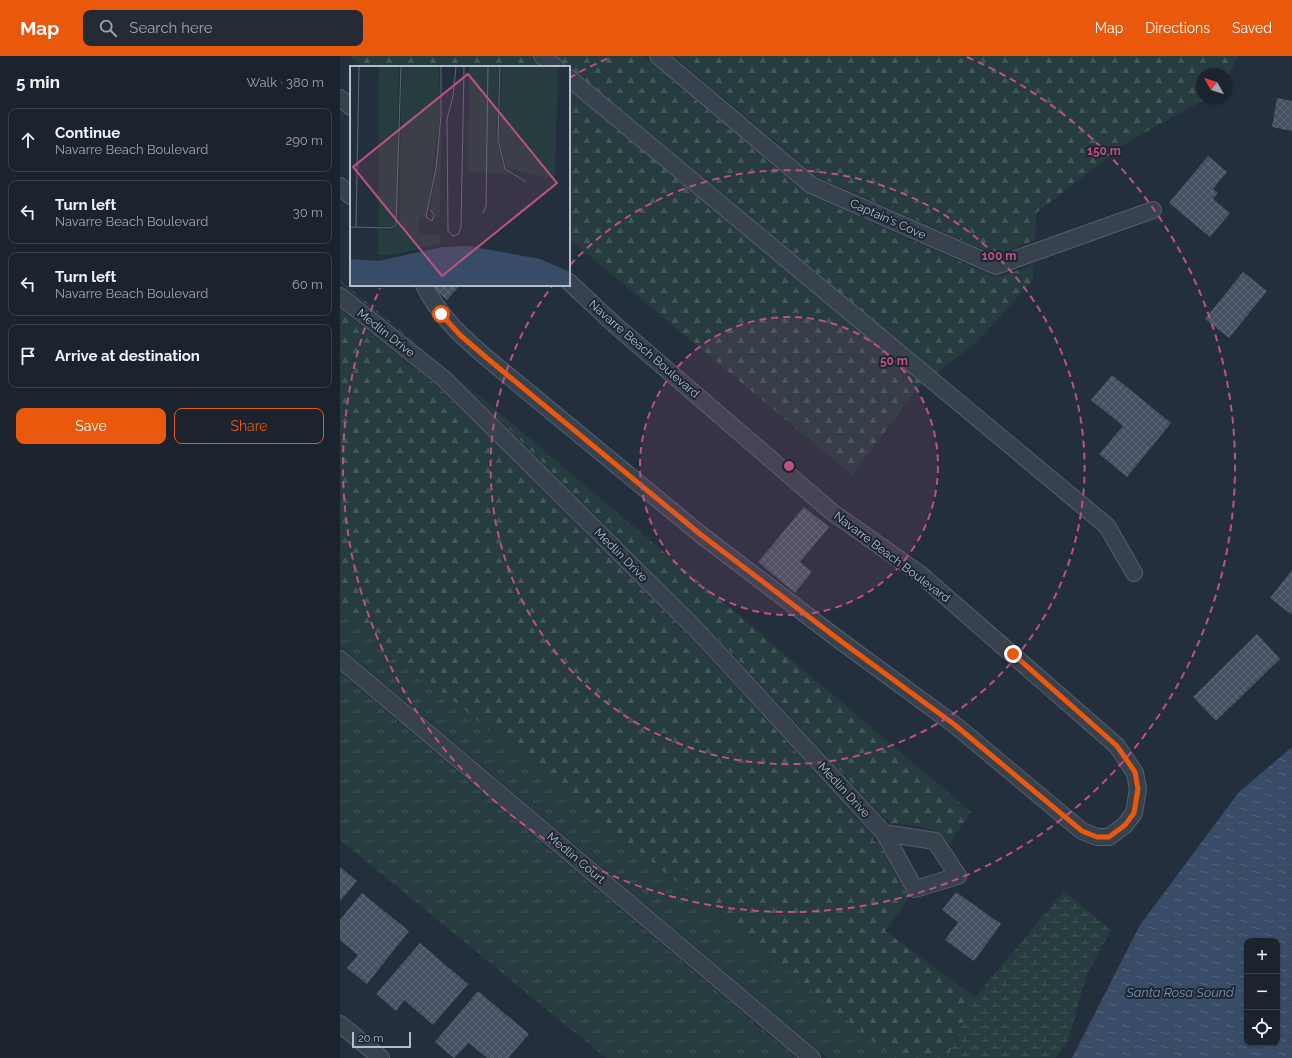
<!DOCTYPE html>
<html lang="en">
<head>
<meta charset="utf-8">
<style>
	body { margin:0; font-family:Raleway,sans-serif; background:#242b36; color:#f1f3f6 }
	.controls { position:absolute; right:12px; bottom:12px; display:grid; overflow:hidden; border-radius:8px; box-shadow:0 1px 3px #0004 }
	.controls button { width:36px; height:36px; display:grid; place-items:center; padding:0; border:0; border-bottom:1px solid #39404a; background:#1b232e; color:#f1f3f6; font:20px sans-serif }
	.compass { position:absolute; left:856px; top:12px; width:36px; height:36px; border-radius:50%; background:#1b232e; box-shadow:0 1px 3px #0004; rotate:309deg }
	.scale { position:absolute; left:12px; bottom:10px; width:59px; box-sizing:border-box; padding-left:4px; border:2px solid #b4bcc9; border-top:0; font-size:11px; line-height:14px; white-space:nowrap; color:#b4bcc9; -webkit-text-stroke:3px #1d2633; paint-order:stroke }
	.stop { position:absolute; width:12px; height:12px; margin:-9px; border:3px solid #ea580c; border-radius:50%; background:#fff }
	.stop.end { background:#ea580c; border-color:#fff; box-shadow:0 1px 4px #0008 }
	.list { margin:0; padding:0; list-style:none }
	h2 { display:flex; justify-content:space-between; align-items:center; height:52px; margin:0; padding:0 16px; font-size:17px }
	h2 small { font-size:13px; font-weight:400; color:#a0a4aa }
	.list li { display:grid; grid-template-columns:26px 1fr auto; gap:12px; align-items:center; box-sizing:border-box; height:64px; margin:0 8px 8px; padding:0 8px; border:1px solid #39404a; border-radius:8px }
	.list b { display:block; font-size:15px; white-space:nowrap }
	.list p { margin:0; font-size:13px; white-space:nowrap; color:#a0a4aa }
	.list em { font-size:13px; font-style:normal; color:#a0a4aa }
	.actions { display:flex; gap:8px; padding:12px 16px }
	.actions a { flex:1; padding:9px 0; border:1px solid #ea580c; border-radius:8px; text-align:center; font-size:14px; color:#ea580c }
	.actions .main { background:#ea580c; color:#fff }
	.icon { flex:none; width:22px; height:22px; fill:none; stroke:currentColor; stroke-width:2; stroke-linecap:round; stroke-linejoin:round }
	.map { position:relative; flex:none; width:952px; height:1002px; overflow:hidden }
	header { display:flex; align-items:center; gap:24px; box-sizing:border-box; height:56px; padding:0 20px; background:#ea580c; color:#fff }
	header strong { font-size:19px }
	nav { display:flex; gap:22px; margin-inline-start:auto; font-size:14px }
	.search { width:280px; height:36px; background:#242b36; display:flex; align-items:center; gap:10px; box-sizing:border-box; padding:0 14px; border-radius:8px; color:#a0a4aa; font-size:15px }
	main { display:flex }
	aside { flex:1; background:#1b232e }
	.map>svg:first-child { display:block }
</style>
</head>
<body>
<header>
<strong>Map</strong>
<div class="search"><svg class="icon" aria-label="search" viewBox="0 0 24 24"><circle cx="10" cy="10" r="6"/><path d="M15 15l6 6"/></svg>Search here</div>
<nav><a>Map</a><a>Directions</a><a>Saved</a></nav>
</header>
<main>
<aside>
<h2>5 min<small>Walk · 380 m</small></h2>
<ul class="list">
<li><svg class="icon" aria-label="ahead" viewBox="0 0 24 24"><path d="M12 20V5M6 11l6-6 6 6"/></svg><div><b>Continue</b><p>Navarre Beach Boulevard</p></div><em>290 m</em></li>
<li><svg class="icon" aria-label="left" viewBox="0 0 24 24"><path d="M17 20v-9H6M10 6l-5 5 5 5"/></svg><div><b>Turn left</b><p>Navarre Beach Boulevard</p></div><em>30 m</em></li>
<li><svg class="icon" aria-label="left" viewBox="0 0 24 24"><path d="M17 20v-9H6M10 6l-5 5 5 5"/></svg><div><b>Turn left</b><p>Navarre Beach Boulevard</p></div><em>60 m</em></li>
<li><svg class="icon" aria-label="arrive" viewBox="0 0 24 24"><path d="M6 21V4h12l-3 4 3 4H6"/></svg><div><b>Arrive at destination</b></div></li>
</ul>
<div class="actions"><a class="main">Save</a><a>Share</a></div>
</aside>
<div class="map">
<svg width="952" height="1002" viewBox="0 0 952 1002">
	<defs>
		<pattern id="grass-tufts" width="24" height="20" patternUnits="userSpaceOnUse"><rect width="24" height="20" fill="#263c3f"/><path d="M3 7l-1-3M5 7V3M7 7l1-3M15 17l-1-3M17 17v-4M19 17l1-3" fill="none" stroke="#435659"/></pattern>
		<pattern id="forest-firs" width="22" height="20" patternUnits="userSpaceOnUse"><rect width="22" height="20" fill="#263c3f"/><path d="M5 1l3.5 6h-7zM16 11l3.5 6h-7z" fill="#435659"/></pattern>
		<pattern id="wetland-marsh" width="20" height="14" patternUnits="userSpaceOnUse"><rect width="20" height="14" fill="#263c3f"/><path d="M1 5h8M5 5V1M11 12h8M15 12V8" fill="none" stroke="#435659"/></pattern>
		<pattern id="water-ripples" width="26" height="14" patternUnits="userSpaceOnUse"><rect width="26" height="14" fill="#394c67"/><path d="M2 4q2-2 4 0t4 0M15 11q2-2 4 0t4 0" fill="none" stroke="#53647b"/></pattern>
		<pattern id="building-cross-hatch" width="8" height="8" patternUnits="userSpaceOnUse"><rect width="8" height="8" fill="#455162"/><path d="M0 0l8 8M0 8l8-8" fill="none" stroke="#5d6877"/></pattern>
	</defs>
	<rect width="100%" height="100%" fill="#242f3e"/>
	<g fill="url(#grass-tufts)">
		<path d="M0,553l554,449h-67l-487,-412z"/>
		<path d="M0,616l456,386h-190l-266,-218z"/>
	</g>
	<g fill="url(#forest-firs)">
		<path d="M10,0h293l162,137 187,83h9l33,-11 -1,15 -56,62 -60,47 -65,86 -283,-236v-172h-206z"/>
		<path d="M334,0h565l-13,23v-5h-24v24h5l-79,44 -92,71 -1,27 -40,15 -179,-79z"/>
		<path d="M0,224l89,74 -89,-71z"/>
		<path d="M0,253l96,76 252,250 185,201v5l5,1 28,51 5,2 -26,36 90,66 -28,61h-53l-554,-449z"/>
		<path d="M117,321l514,435 -22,31c-12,-18 -39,-17 -59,-20l-2,-4 -2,1 -184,-199z"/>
	</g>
	<path fill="url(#wetland-marsh)" d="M724,835l47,39 -25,46 -17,63 -13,19h-109l28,-61z"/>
	<path fill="url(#water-ripples)" fill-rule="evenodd" d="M952,691v311h-220l68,-133 99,-133zM907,885h30v102h-30z"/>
	<g fill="url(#building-cross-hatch)">
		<path d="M937,42l15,3v30l-20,-4z"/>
		<path d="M868,100l19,16 -14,17 5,4 -5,6 17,14 -20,24 -41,-34z"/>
		<path d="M903,216l24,19 -38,47 -24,-19z"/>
		<path d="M89,229h31l-13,15z"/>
		<path d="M772,319l59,48 -44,54 -28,-23 24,-28 -32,-26z"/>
		<path d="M464,451l25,20 -29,35 12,10 -17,21 -37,-31z"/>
		<path d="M952,514v45l-22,-17z"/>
		<path d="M917,578l23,25 -64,62 -23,-24z"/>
		<path d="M0,811l17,14 -17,20z"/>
		<path d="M616,836l45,32 -27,37 -29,-21 13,-18 -16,-12z"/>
		<path d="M22,837l47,38 -42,53 -20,-16 11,-13 -18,-15v-20z"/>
		<path d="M80,887l48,41 -35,41 -29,-25 -8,11 -20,-17z"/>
		<path d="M138,935l51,43 -21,24h-21l-18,-15 -15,15 -19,-16z"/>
	</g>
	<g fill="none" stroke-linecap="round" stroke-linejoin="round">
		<g stroke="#565f6c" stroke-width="18">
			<g id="street">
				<path d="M202,0l14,11"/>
				<path d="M318,0l153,129 185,81 157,-56"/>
				<path d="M229,22l538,448 27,47"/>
				<path d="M0,42l11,9"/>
				<path d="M0,130l11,10"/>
				<path d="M84,229c15,31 38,52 64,74l212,175 138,105 117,86 127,106 15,6h12l16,-12 9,-12 4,-24 -3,-16 -18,-27 -197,-172 -88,-62 -217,-187 -46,-43"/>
				<path d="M0,240l103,82 252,250 189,205 31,56 43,-13 -23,-35 -51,-8"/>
				<path d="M0,603l472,399"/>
				<path d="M0,968l41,34"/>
			</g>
		</g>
		<use href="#street" stroke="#38414e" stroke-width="16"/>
	</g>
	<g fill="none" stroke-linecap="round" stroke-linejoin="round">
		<path stroke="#ea580c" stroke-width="5" d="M101,258l19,21 28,24 212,175 138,105 117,86 127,106 15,6h12l16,-12 9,-12 4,-24 -3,-17 -18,-26 -104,-92"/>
	</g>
	<circle cx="449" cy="410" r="149" fill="#bd5182" fill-opacity=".12"/>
	<g fill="none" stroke="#bd5182" stroke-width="2" stroke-dasharray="7 5">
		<circle cx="449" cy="410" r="149"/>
		<path d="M230 209A297 297 0 1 1 213 229"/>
		<path d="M229 22A446 446 0 0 1 271 1M627 1A446 446 0 1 1 40 232"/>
	</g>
	<g text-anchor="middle" stroke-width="4" stroke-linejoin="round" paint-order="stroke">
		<g font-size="12" fill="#b4bcc9" stroke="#1d2633">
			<text transform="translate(548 163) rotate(24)" y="4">Captain's Cove</text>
			<text transform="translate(46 277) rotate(38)" y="4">Medlin Drive</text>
			<text transform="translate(304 293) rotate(41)" y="4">Navarre Beach Boulevard</text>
			<text transform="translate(281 499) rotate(45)" y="4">Medlin Drive</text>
			<text transform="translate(552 501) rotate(37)" y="4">Navarre Beach Boulevard</text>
			<text transform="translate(504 734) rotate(47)" y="4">Medlin Drive</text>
			<text transform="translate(236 802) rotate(40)" y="4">Medlin Court</text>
		</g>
		<g font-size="13" font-style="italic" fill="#7c92b1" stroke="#1d2633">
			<text x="840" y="941">Santa Rosa Sound</text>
		</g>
	</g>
	<g transform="translate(10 10)">
		<rect width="220" height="220" fill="#242f3e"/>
		<path d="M29,0h20l-3,157 -5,4 -13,-1zM52,0h3v186l-12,3h-15v-26l14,1 7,-7z" fill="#263c3f"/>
		<path d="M55,0h34l1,49 -12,93 -3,9 -6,1v16l-14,4zM119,0h30l-3,74 8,29 5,4 -2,1 -39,-2zM152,0h56l-3,111 -9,1 -39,-10 -8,-28zM92,51l-2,100h-5l-4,-9z" fill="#263c3f"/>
		<path d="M69,168l21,1v9l-35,8v-14z" fill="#263c3f"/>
		<path d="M118,180l72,13 30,13v14h-220v-27l28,2 65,-14z" fill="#394c67"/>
		<path fill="none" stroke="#5e6776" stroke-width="1" d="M106,0l-3,30 -6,23 1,112 5,5 5,-2 3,-7 3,-161M150,0l-2,74 7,29 21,13M80,143l4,6 -2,6 -6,-4 10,-49 5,-52v-50M133,147l3,-7 2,-140M0,161l41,1 5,-3 5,-159M6,161l3,-161"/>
		<path fill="#bd5182" fill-opacity="0.15" stroke="#bd5182" stroke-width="2" d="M118,8l89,109 -115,93 -89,-109z"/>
		<rect width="220" height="220" fill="none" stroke="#b4bcc9" stroke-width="2"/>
	</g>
	<circle cx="449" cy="410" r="6" fill="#bd5182" stroke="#1d2633" stroke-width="2"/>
	<g font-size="12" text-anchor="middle" font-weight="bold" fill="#bd5182" stroke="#1d2633" stroke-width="4" stroke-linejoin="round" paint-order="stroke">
		<text x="764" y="99">150 m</text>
		<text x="659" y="204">100 m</text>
		<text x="554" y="309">50 m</text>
	</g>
</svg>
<div class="controls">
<button>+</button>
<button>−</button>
<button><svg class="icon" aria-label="locate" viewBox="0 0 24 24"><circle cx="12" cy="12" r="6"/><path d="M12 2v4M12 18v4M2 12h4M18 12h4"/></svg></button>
</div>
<svg class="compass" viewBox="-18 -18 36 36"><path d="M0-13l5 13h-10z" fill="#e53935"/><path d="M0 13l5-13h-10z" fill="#a0a4aa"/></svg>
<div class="scale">20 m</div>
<div class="stop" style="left:101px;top:258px"></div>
<div class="stop end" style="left:673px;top:598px"></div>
</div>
</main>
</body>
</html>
